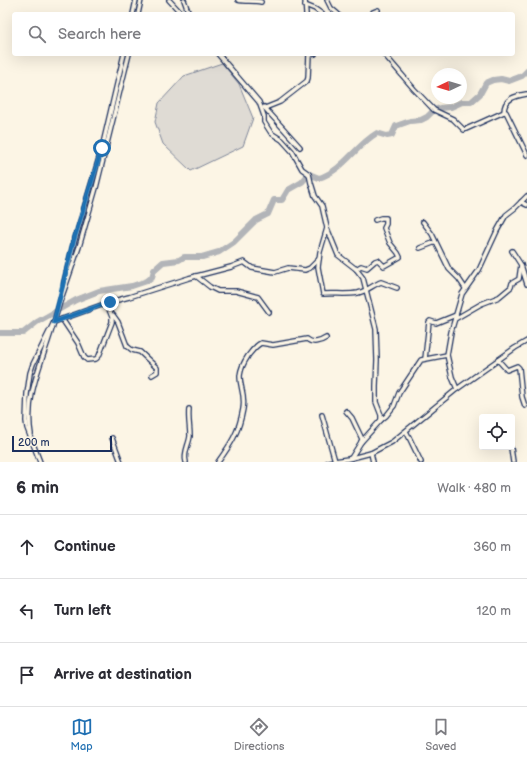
<!DOCTYPE html>
<html lang="en">
<head>
<meta charset="utf-8">
<style>
	body { margin:0; font-family:"Balsamiq Sans",sans-serif; background:#f2f2f3; color:#2b2b33 }
	.controls { position:absolute; right:12px; bottom:12px; display:grid; overflow:hidden; border-radius:4px; box-shadow:0 4px 16px #0002 }
	.controls button { width:36px; height:36px; display:grid; place-items:center; padding:0; border:0; border-bottom:1px solid #e1e1e2; background:#fff; color:#2b2b33; font:20px sans-serif }
	.compass { position:absolute; left:431px; top:68px; width:36px; height:36px; border-radius:50%; background:#fff; box-shadow:0 4px 16px #0002; rotate:266deg }
	.scale { position:absolute; left:12px; bottom:10px; width:100px; box-sizing:border-box; padding-left:4px; border:2px solid #1b2f5e; border-top:0; font-size:11px; line-height:14px; white-space:nowrap; color:#1b2f5e; -webkit-text-stroke:3px #fcf5e5; paint-order:stroke }
	.stop { position:absolute; width:12px; height:12px; margin:-9px; border:3px solid #1f6fb2; border-radius:50%; background:#fff }
	.stop.end { background:#1f6fb2; border-color:#fff; box-shadow:0 1px 4px #0008 }
	.list { margin:0; padding:0; list-style:none }
	h2 { display:flex; justify-content:space-between; align-items:center; height:52px; margin:0; padding:0 16px; font-size:17px }
	h2 small { font-size:13px; font-weight:400; color:#7c7c81 }
	.list li { display:grid; grid-template-columns:26px 1fr auto; gap:12px; align-items:center; box-sizing:border-box; height:64px; padding:0 16px; border-top:1px solid #e1e1e2 }
	.list b { display:block; font-size:15px; white-space:nowrap }
	.list em { font-size:13px; font-style:normal; color:#7c7c81 }
	.icon { flex:none; width:22px; height:22px; fill:none; stroke:currentColor; stroke-width:2; stroke-linecap:round; stroke-linejoin:round }
	.map { position:relative; flex:none; width:527px; height:462px; overflow:hidden }
	.search { position:absolute; background:#fff; box-shadow:0 4px 16px #0002; left:12px; right:12px; top:12px; height:44px; display:flex; align-items:center; gap:10px; box-sizing:border-box; padding:0 14px; border-radius:4px; color:#7c7c81; font-size:15px }
	.sheet { height:244px; background:#fff }
	nav { display:flex; justify-content:space-around; align-items:center; box-sizing:border-box; height:56px; border-top:1px solid #e1e1e2; background:#fff; font-size:11px; color:#7c7c81 }
	nav a { display:grid; justify-items:center; gap:2px }
	nav .on { color:#1f6fb2 }
	.map>svg:first-child { display:block }
</style>
</head>
<body>
<div class="map">
<svg width="527" height="462" viewBox="0 0 527 462">
	<rect width="100%" height="100%" fill="#fcf5e5"/>
	<filter id="ink" filterUnits="userSpaceOnUse"><feTurbulence type="fractalNoise" baseFrequency=".025" numOctaves="2"/><feDisplacementMap in="SourceGraphic" scale="8" xChannelSelector="R" yChannelSelector="G"/><feConvolveMatrix kernelMatrix="1 2 1 2 8 2 1 2 1" color-interpolation-filters="sRGB"/></filter>
	<g filter="url(#ink)">
		<path fill="#dfdbd4" stroke="#7d8599" d="M222,63l17,21 14,34 -10,28 -52,25 -28,-27 -8,-22 4,-19 25,-27z"/>
		<g fill="none" stroke-linecap="round" stroke-linejoin="round">
			<path stroke="#b2b4b8" stroke-width="6" d="M0,333h23l14,-11 39,-22 23,-9 33,-5 15,-5 5,-4 2,-7 9,-8 16,-2 5,-3h18l17,-5 15,-10 22,-22 12,-6 6,-14h8l6,-10 14,-8 7,-8 10,4c25,-8 36,-32 58,-45l10,3 5,-1 4,-9 14,-5 11,-1 6,-3 7,-7 6,-2 11,-1 11,-5h9l9,-8 6,-11 7,-3 8,-1 8,2 13,-5 5,-5"/>
			<g stroke="#1b2f5e" stroke-width="6">
				<g id="minor">
					<path d="M169,0l13,14"/>
					<path d="M184,0l5,14"/>
					<path d="M238,0c7,2 15,0 23,2"/>
					<path d="M305,0l1,14"/>
					<path d="M327,0l4,8 7,6"/>
					<path d="M305,5l10,4 7,5"/>
					<path d="M133,14l3,-14"/>
					<path d="M138,14l3,-14"/>
					<path d="M372,14l1,-2 5,-2"/>
					<path d="M218,54l41,48 5,14v6l7,11 11,7 10,11 10,18 7,5 2,9 4,13 7,10 5,22 11,27 18,14 7,9 13,51 1,31 -1,26v16l5,13v5"/>
					<path d="M384,54l30,35 20,21 19,9 11,11 40,-18h2l21,43"/>
					<path d="M309,55l6,-1"/>
					<path d="M264,107l36,40"/>
					<path d="M265,108l15,-6 27,-21 1,-3 1,-24"/>
					<path d="M504,112c0,-14 12,-16 23,-18"/>
					<path d="M521,202l6,3"/>
					<path d="M423,222l9,12 17,35 10,10 6,9"/>
					<path d="M327,228l-7,24 -2,15 5,27c11,-1 23,1 35,-1 9,-2 15,-8 23,-11l16,6"/>
					<path d="M420,248l13,-5h3"/>
					<path d="M512,251l9,14 6,19"/>
					<path d="M356,269l5,-3 6,2 8,-7 3,-1 6,6 16,-9 -2,-4 -8,-10 -6,-15 2,-4v-6h-5l-6,2"/>
					<path d="M196,276l14,11 8,4h18l22,6 11,15"/>
					<path d="M64,283l9,-37 29,-98 22,-94"/>
					<path d="M113,315l5,7 9,24 5,4 8,2 17,16v4l-5,3"/>
					<path d="M62,319l16,24 6,14 3,3 9,-1 3,-3 13,-34v-5l-4,-10 -6,-2"/>
					<path d="M455,319l26,-15 18,-7 12,-10 1,-4 7,-4 2,-14"/>
					<path d="M425,359l4,-37 1,-1 6,2 20,-8"/>
					<path d="M498,360l9,10 10,-4 2,2 3,29 3,9"/>
					<path d="M457,389l-5,-12 -5,-22 4,-23 11,-38 17,-24 18,-39 9,-16 9,-7 12,-12"/>
					<path d="M346,411l6,7 10,21 -1,3"/>
					<path d="M322,415l13,46"/>
					<path d="M406,431l15,31"/>
					<path d="M31,434c-7,-40 13,-75 23,-112l56,-20 19,-5 60,-19 42,-11 13,-5 8,6 23,4 13,-4 17,2 5,-2 9,-9"/>
					<path d="M112,438l9,24"/>
					<path d="M511,448l2,14"/>
					<path d="M371,453l2,9"/>
					<path d="M351,458l10,-16 20,-22 5,-4 8,-10 5,-13 22,-33 26,-5"/>
					<path d="M40,462l-13,-34 -1,-7 1,-27 3,-21 3,-9 21,-42 6,-20 19,-55 17,-59 33,-134"/>
					<path d="M186,462c-3,-9 3,-17 4,-26 0,-9 -2,-17 -1,-27"/>
					<path d="M218,462c13,-18 21,-30 25,-53 4,-23 -12,-27 5,-53 4,-5 7,-10 13,-13l12,2 34,-6c5,5 13,3 19,-1"/>
					<path d="M328,462l20,-3 23,-6 21,-11 65,-53 58,-41 12,-7"/>
				</g>
			</g>
			<use href="#minor" stroke="#fcf5e5" stroke-width="3.5"/>
		</g>
	</g>
	<g fill="none" stroke-linecap="round" stroke-linejoin="round" filter="url(#ink)">
		<path stroke="#1f6fb2" stroke-width="5" d="M102,148l-30,98 -18,76 56,-20"/>
	</g>
</svg>
<div class="controls">
<button><svg class="icon" aria-label="locate" viewBox="0 0 24 24"><circle cx="12" cy="12" r="6"/><path d="M12 2v4M12 18v4M2 12h4M18 12h4"/></svg></button>
</div>
<svg class="compass" viewBox="-18 -18 36 36"><path d="M0-13l5 13h-10z" fill="#e53935"/><path d="M0 13l5-13h-10z" fill="#7c7c81"/></svg>
<div class="scale">200 m</div>
<div class="stop" style="left:102px;top:148px"></div>
<div class="stop end" style="left:110px;top:302px"></div>
<div class="search"><svg class="icon" aria-label="search" viewBox="0 0 24 24"><circle cx="10" cy="10" r="6"/><path d="M15 15l6 6"/></svg>Search here</div>
</div>
<section class="sheet">
<h2>6 min<small>Walk · 480 m</small></h2>
<ul class="list">
<li><svg class="icon" aria-label="ahead" viewBox="0 0 24 24"><path d="M12 20V5M6 11l6-6 6 6"/></svg><div><b>Continue</b></div><em>360 m</em></li>
<li><svg class="icon" aria-label="left" viewBox="0 0 24 24"><path d="M17 20v-9H6M10 6l-5 5 5 5"/></svg><div><b>Turn left</b></div><em>120 m</em></li>
<li><svg class="icon" aria-label="arrive" viewBox="0 0 24 24"><path d="M6 21V4h12l-3 4 3 4H6"/></svg><div><b>Arrive at destination</b></div></li>
</ul>
</section>
<nav>
<a class="on"><svg class="icon" aria-label="map" viewBox="0 0 24 24"><path d="M3 6l6-2 6 2 6-2v14l-6 2-6-2-6 2zM9 4v14M15 6v14"/></svg>Map</a>
<a><svg class="icon" aria-label="directions" viewBox="0 0 24 24"><path d="M12 3l9 9-9 9-9-9zM9 14v-3h6M13 9l2 2-2 2"/></svg>Directions</a>
<a><svg class="icon" aria-label="saved" viewBox="0 0 24 24"><path d="M7 4h10v16l-5-4-5 4z"/></svg>Saved</a>
</nav>
</body>
</html>
